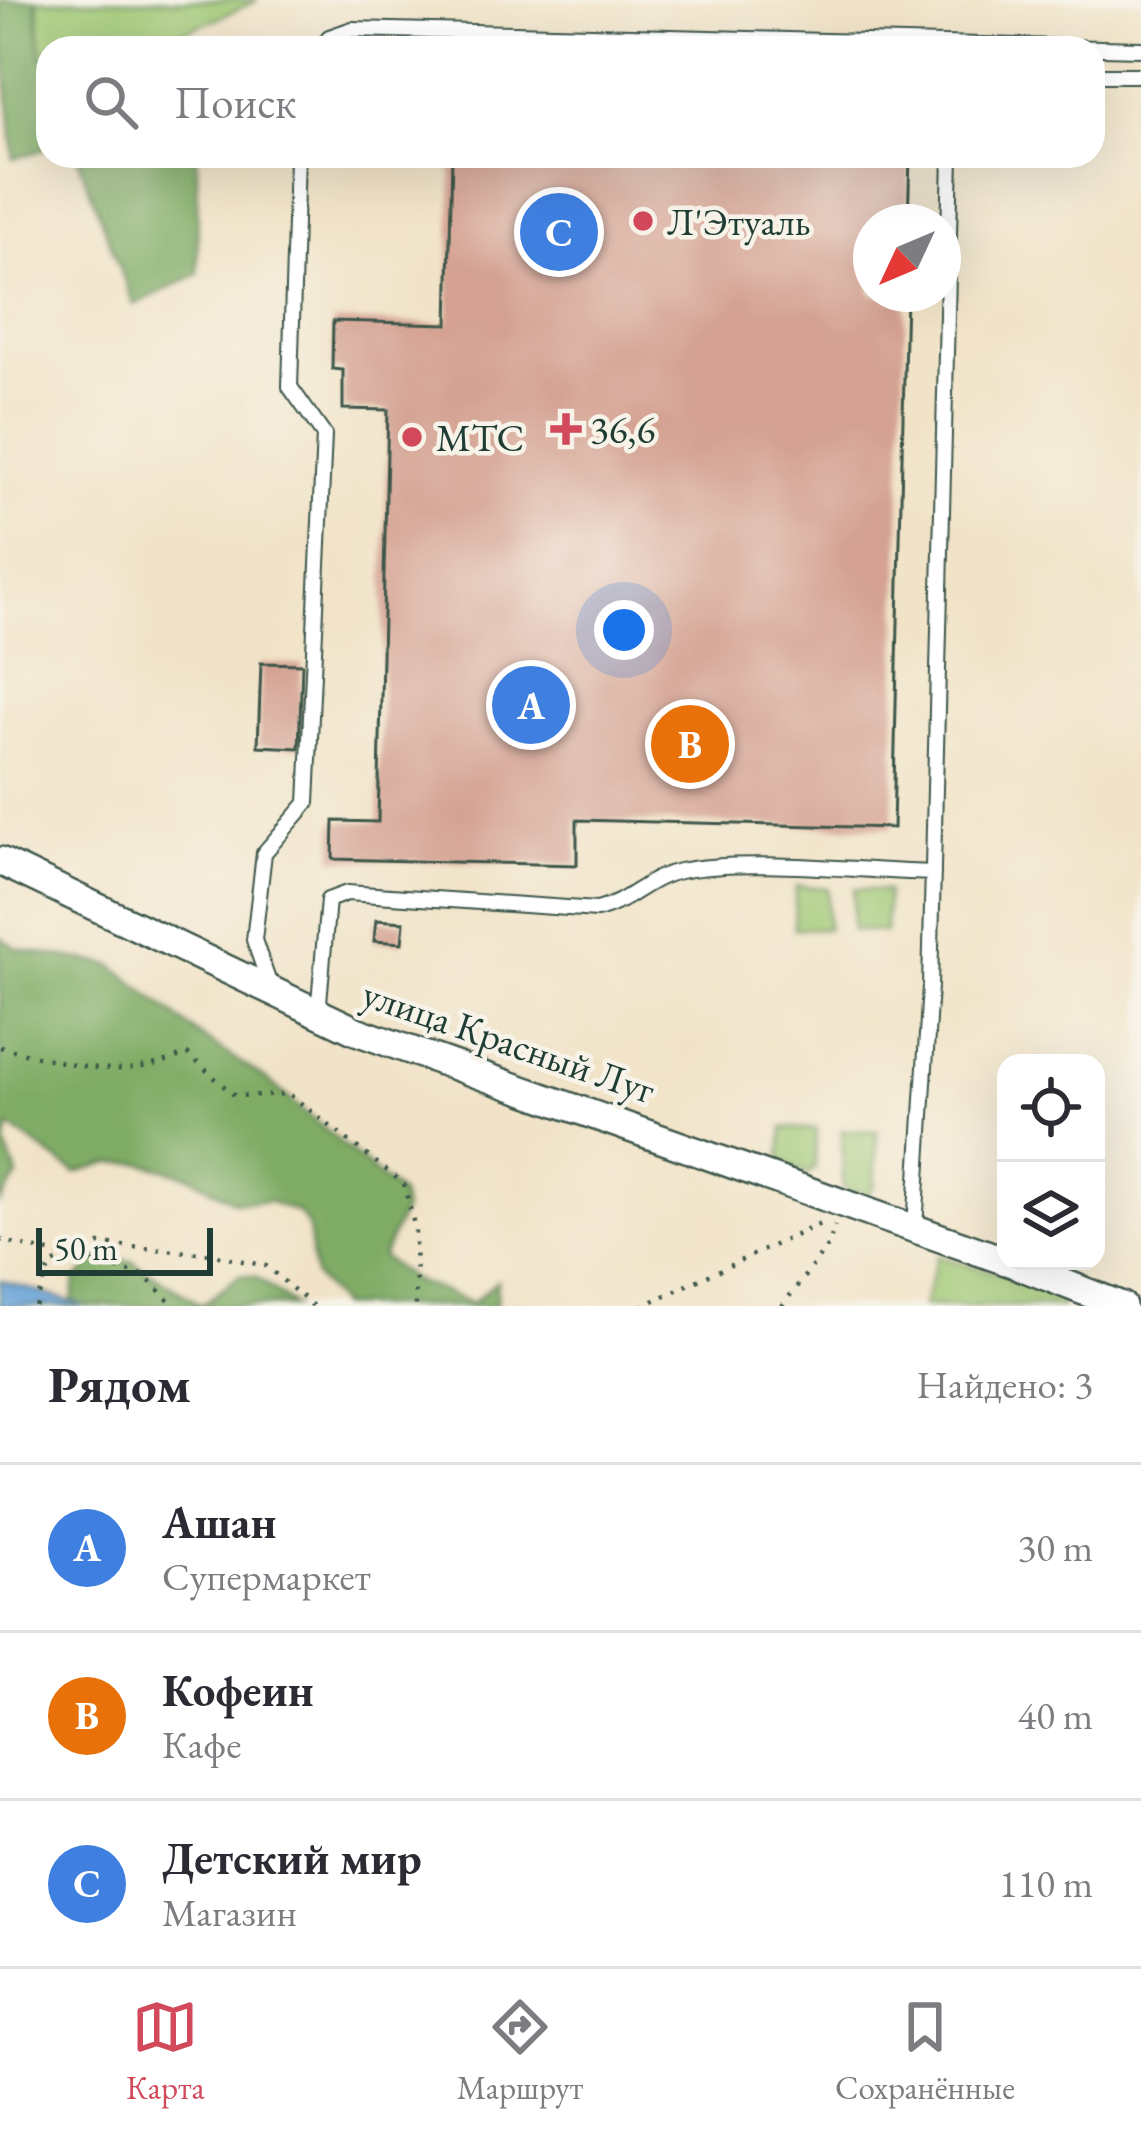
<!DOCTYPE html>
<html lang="ru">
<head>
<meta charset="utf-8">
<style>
	body { margin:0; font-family:"EB Garamond",serif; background:#f7f7f7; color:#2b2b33 }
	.controls { position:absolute; right:36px; bottom:36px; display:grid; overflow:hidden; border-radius:24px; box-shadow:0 12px 48px #0002 }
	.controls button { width:108px; height:108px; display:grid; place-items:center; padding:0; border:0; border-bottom:3px solid #e1e1e2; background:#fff; color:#2b2b33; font:60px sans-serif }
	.compass { position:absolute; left:853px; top:204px; width:108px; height:108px; border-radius:50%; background:#fff; box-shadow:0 12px 48px #0002; rotate:226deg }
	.scale { position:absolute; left:36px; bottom:30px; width:177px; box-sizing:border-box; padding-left:12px; border:6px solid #1f3d34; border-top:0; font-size:33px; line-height:42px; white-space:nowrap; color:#1f3d34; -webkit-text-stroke:9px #f7f3e8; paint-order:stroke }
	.you { position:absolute; left:624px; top:630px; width:42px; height:42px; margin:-30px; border:9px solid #fff; border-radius:50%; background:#1a73e8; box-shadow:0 0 0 18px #1a73e833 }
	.badge { display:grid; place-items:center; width:78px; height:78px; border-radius:50%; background:#d1495b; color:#fff; font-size:39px; font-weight:700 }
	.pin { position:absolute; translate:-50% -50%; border:6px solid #fff; box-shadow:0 3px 12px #0006 }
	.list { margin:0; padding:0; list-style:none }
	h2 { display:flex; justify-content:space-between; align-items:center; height:156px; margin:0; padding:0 48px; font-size:51px }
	h2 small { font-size:39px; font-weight:400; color:#7c7c81 }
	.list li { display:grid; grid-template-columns:78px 1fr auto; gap:36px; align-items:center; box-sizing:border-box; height:168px; padding:0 48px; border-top:3px solid #e1e1e2 }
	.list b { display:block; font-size:45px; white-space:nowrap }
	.list p { margin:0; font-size:39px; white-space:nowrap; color:#7c7c81 }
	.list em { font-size:39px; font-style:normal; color:#7c7c81 }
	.icon { flex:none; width:66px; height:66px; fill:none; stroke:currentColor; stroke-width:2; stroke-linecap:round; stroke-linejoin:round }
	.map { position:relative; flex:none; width:1141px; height:1306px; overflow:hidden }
	.search { position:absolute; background:#fff; box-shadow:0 12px 48px #0002; left:36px; right:36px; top:36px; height:132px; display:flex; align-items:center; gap:30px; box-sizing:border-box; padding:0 42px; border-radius:36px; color:#7c7c81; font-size:45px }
	.sheet { height:660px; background:#fff }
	nav { display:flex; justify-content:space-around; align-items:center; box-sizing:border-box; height:168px; border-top:3px solid #e1e1e2; background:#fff; font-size:33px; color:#7c7c81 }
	nav a { display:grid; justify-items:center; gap:6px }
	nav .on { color:#d1495b }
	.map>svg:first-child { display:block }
</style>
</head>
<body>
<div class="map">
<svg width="1141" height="1306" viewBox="0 0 1141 1306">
	<rect width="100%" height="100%" fill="#f7f3e8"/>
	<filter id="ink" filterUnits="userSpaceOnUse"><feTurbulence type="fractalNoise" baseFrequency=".00833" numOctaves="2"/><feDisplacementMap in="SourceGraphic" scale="24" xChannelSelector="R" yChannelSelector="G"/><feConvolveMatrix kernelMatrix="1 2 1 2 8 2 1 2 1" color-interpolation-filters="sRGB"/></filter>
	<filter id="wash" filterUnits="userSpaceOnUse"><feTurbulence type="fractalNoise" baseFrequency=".004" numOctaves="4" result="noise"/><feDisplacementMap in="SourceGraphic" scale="48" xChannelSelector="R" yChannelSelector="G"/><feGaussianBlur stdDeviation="2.7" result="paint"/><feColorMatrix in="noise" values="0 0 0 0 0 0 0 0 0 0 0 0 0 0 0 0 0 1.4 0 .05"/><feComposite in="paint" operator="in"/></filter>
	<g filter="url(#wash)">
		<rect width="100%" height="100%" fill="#f1e3c7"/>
		<g fill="#9fc873" stroke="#5f8254" stroke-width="3">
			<path d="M38,0h220c-84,40 -117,48 -210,48v13l-7,-6z"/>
			<path d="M796,886l32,2 -1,41 -33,-1z"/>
			<path d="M854,889l33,2 -2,41 -33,-2z"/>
			<path d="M783,1128l33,1 -1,38 -7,7 -27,-14z"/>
			<path d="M842,1130l35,1 -2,54 -7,10 -25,-7z"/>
			<path d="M937,1256l129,36 -5,14h-138z"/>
		</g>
		<g fill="#7fac65" stroke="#4f744c" stroke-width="3">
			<path d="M0,0h36l5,55 7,6v87l-34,11z"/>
			<path d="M77,156h120l1,118 -64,31z"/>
			<path d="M0,937l17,12 95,16 87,70 71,47 130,112 3,17 -21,46 30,23 60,23 25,-22 -1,25h-156l-26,-31 -6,-48 -9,-14 -31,-12 -33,1 -45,-26 -48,-13h-32l-34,10 -66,-46 -5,17 13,32 -18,27z"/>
			<path d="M97,1258l34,3 71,44 38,-30 16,2 38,29h-210l-12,-6 3,-19z"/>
		</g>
		<path fill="#67a3d8" stroke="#437086" stroke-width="3" d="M0,1280l84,26h-84z"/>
		<g id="blocks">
			<g fill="#d4a192">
				<path d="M452,156h458l-2,66h-37v72h35l-13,534 -316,-8v45l-244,-6 1,-38 44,1 10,-412 -45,-1v-39l-11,-1 1,-48 115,3z"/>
				<path d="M261,663l41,1 -3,84 -41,-2z"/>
				<path d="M376,920l28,2 -2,21 -28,-2z"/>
			</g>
		</g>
	</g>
	<g filter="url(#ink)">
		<use href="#blocks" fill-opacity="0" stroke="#3e564a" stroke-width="3"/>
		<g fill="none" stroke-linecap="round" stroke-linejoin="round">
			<g stroke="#3e564a" stroke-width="18">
				<g id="service">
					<path d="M321,48l8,-11 23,-8 789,20"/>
					<path d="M1093,75h48"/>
					<path d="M269,983l-15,-43 10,-87 43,-50 17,-368 -34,-48 7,-231"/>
					<path d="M327,1013l-8,-11 9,-102 19,-7 250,17c31,-7 51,-33 83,-39 65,-13 182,0 253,2"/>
					<path d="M915,1228l15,-242 21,-830"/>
				</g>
			</g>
			<g stroke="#3e564a" stroke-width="32">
				<g id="minor">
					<path d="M0,861l356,170 650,230"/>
					<path d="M1007,1261l115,45"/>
				</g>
			</g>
			<g stroke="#3e564a" stroke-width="4.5" stroke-dasharray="3 9" stroke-linecap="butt">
				<path d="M0,1047c69,16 119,37 187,6l48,43 54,-2 115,90 11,45 1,77"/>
				<path d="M0,1240l143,35 32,31"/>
				<path d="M35,1306l15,-41 49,-21 111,10 56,12 47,40"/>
				<path d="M642,1306l180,-83"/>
				<path d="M782,1306l47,-62 6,-18"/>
			</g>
			<use href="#service" stroke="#fff" stroke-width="14"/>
			<use href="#minor" stroke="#fff" stroke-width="27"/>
		</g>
	</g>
	<g fill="#d1495b" stroke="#f7f3e8" stroke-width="4.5">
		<circle cx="643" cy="221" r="12"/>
		<path d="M560 411h12v12h12v12h-12v12h-12v-12h-12v-12h12z"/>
		<circle cx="412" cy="437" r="12"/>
	</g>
	<g text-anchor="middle" stroke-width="9" stroke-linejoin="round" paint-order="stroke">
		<g font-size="39" fill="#1f3d34" stroke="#f7f3e8" text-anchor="start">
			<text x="667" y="235">Л'Этуаль</text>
			<text x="590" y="443">36,6</text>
			<text x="436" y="451">МТС</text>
		</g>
		<g font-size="39" fill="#1f3d34" stroke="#f7f3e8">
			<text transform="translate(509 1041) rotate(19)" y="14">улица Красный Луг</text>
		</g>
	</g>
</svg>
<div class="controls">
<button><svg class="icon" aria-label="locate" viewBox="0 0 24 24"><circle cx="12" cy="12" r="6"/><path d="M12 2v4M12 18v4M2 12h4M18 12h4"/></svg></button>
<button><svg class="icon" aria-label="layers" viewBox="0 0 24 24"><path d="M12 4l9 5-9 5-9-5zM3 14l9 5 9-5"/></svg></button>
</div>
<svg class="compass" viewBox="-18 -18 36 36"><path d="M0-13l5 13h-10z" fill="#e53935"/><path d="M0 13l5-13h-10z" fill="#7c7c81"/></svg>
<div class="scale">50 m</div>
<div class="you"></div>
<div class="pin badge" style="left:531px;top:705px;background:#3f7fe0">A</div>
<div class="pin badge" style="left:690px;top:744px;background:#e8710a">B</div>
<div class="pin badge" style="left:559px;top:232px;background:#3f7fe0">C</div>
<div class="search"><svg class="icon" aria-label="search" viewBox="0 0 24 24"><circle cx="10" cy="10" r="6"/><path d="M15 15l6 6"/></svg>Поиск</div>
</div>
<section class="sheet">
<h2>Рядом<small>Найдено: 3</small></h2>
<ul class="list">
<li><span class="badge" style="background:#3f7fe0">A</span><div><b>Ашан</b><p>Супермаркет</p></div><em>30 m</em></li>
<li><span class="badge" style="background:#e8710a">B</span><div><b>Кофеин</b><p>Кафе</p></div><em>40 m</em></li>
<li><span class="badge" style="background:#3f7fe0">C</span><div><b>Детский мир</b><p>Магазин</p></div><em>110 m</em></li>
</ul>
</section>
<nav>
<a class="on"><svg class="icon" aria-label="map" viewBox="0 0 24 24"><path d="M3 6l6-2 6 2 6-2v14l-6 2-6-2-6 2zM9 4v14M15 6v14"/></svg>Карта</a>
<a><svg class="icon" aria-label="directions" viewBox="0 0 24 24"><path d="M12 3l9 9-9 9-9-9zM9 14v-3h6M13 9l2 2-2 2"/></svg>Маршрут</a>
<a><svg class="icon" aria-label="saved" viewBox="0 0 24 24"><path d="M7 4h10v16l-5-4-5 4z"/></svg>Сохранённые</a>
</nav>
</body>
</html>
